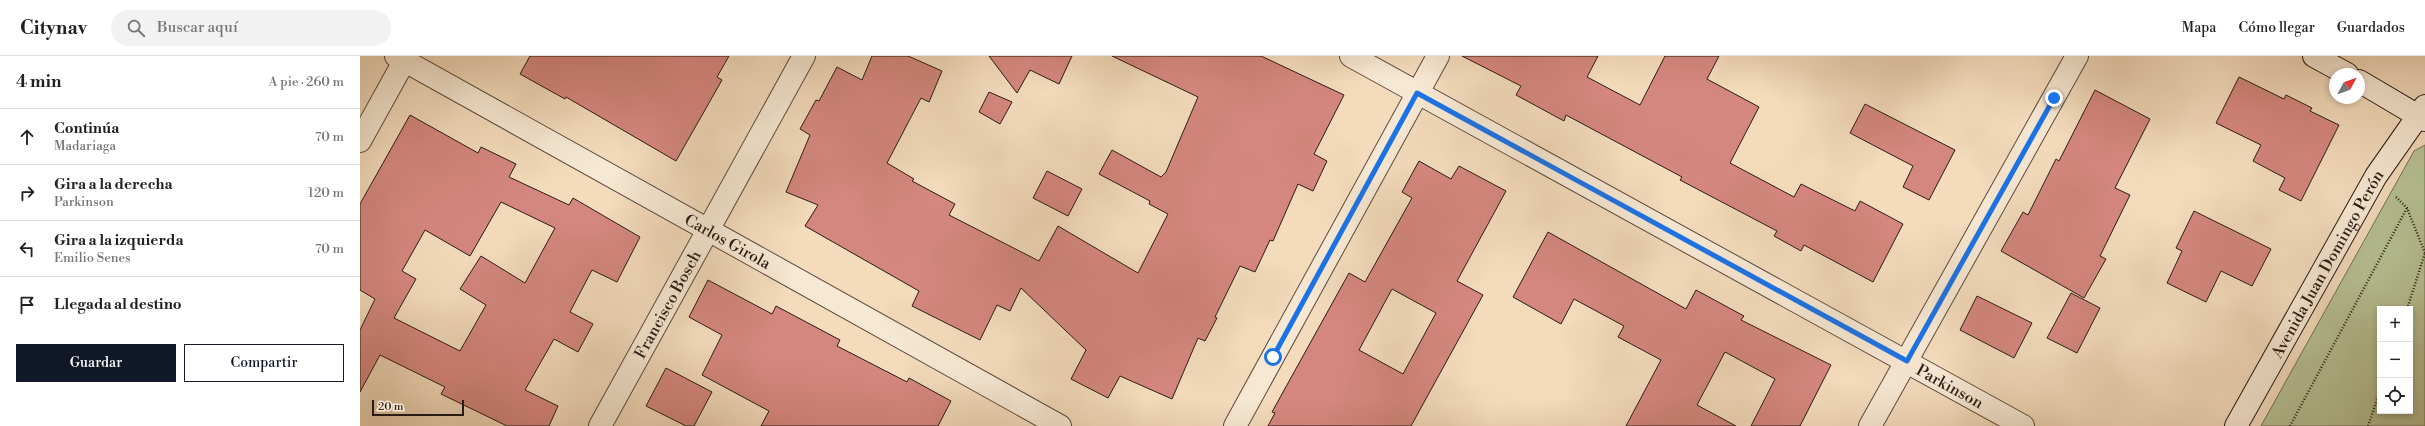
<!DOCTYPE html>
<html lang="es">
<head>
<meta charset="utf-8">
<style>
	body { margin:0; font-family:"Libre Bodoni",serif; background:#f2f2f2; color:#202124 }
	.controls { position:absolute; right:12px; bottom:12px; display:grid; overflow:hidden; border-radius:0px; box-shadow:0 2px 6px #0003 }
	.controls button { width:36px; height:36px; display:grid; place-items:center; padding:0; border:0; border-bottom:1px solid #e0e0e0; background:#fff; color:#202124; font:20px sans-serif }
	.compass { position:absolute; left:1969px; top:12px; width:36px; height:36px; border-radius:50%; background:#fff; box-shadow:0 2px 6px #0003; rotate:49deg }
	.scale { position:absolute; left:12px; bottom:10px; width:92px; box-sizing:border-box; padding-left:4px; border:2px solid #2a1b15; border-top:0; font-size:11px; line-height:14px; white-space:nowrap; color:#2a1b15; -webkit-text-stroke:3px #f7e8d3; paint-order:stroke }
	.stop { position:absolute; width:12px; height:12px; margin:-9px; border:3px solid #1a73e8; border-radius:50%; background:#fff }
	.stop.end { background:#1a73e8; border-color:#fff; box-shadow:0 1px 4px #0008 }
	.list { margin:0; padding:0; list-style:none }
	h2 { display:flex; justify-content:space-between; align-items:center; height:52px; margin:0; padding:0 16px; font-size:17px }
	h2 small { font-size:13px; font-weight:400; color:#757577 }
	.list li { display:grid; grid-template-columns:26px 1fr auto; gap:12px; align-items:center; box-sizing:border-box; height:56px; padding:0 16px; border-top:1px solid #e0e0e0 }
	.list b { display:block; font-size:15px; white-space:nowrap }
	.list p { margin:0; font-size:13px; white-space:nowrap; color:#757577 }
	.list em { font-size:13px; font-style:normal; color:#757577 }
	.actions { display:flex; gap:8px; padding:12px 16px }
	.actions a { flex:1; padding:9px 0; border:1px solid #111827; border-radius:0px; text-align:center; font-size:14px; color:#111827 }
	.actions .main { background:#111827; color:#fff }
	.icon { flex:none; width:22px; height:22px; fill:none; stroke:currentColor; stroke-width:2; stroke-linecap:round; stroke-linejoin:round }
	.map { position:relative; flex:none; width:2065px; height:370px; overflow:hidden }
	header { display:flex; align-items:center; gap:24px; box-sizing:border-box; height:56px; padding:0 20px; background:#fff; border-bottom:1px solid #e0e0e0 }
	header strong { font-size:19px }
	nav { display:flex; gap:22px; margin-inline-start:auto; font-size:14px }
	.search { width:280px; height:36px; background:#f2f2f2; display:flex; align-items:center; gap:10px; box-sizing:border-box; padding:0 14px; border-radius:22px; color:#757577; font-size:15px }
	main { display:flex }
	aside { flex:1; background:#fff }
	.map>svg:first-child { display:block }
</style>
</head>
<body>
<header>
<strong>Citynav</strong>
<div class="search"><svg class="icon" aria-label="search" viewBox="0 0 24 24"><circle cx="10" cy="10" r="6"/><path d="M15 15l6 6"/></svg>Buscar aquí</div>
<nav><a>Mapa</a><a>Cómo llegar</a><a>Guardados</a></nav>
</header>
<main>
<aside>
<h2>4 min<small>A pie · 260 m</small></h2>
<ul class="list">
<li><svg class="icon" aria-label="ahead" viewBox="0 0 24 24"><path d="M12 20V5M6 11l6-6 6 6"/></svg><div><b>Continúa</b><p>Madariaga</p></div><em>70 m</em></li>
<li><svg class="icon" aria-label="right" viewBox="0 0 24 24"><path d="M7 20v-9h11M14 6l5 5-5 5"/></svg><div><b>Gira a la derecha</b><p>Parkinson</p></div><em>120 m</em></li>
<li><svg class="icon" aria-label="left" viewBox="0 0 24 24"><path d="M17 20v-9H6M10 6l-5 5 5 5"/></svg><div><b>Gira a la izquierda</b><p>Emilio Senes</p></div><em>70 m</em></li>
<li><svg class="icon" aria-label="arrive" viewBox="0 0 24 24"><path d="M6 21V4h12l-3 4 3 4H6"/></svg><div><b>Llegada al destino</b></div></li>
</ul>
<div class="actions"><a class="main">Guardar</a><a>Compartir</a></div>
</aside>
<div class="map">
<svg width="2065" height="370" viewBox="0 0 2065 370">
	<rect width="100%" height="100%" fill="#f3dbbc"/>
	<filter id="stains"><feTurbulence type="fractalNoise" baseFrequency=".005" numOctaves="4"/><feColorMatrix values="0 0 0 0 .2 0 0 0 0 .09 0 0 0 0 .02 0 0 0 .5 -.17"/></filter>
	<radialGradient id="worn" r=".72"><stop offset=".6" stop-color="#630" stop-opacity="0"/><stop offset="1" stop-color="#630" stop-opacity=".3"/></radialGradient>
	<path fill="#b6c194" stroke="#706e54" fill-rule="evenodd" d="M2065,89v281h-164l153,-275zM2020,253h30v102h-30z"/>
	<g fill="#d4877f" stroke="#2a1b15" fill-rule="evenodd">
		<path d="M170,0h199l-12,21 5,3 -46,81 -110,-64 -1,2 -45,-25z"/>
		<path d="M512,0h36l34,15 -13,31 -8,-4 -34,65 27,16 -2,2 43,23 -6,11 90,46 19,-35 80,47 30,-59 -19,-10 1,-3 -51,-27 13,-24 49,27 5,-5 32,-75 -86,-41h149l83,39 -30,59 13,7 -14,30 -15,-7 -25,57 -3,-1 -15,32 -15,-6 -25,51 2,1 -12,23 -7,-3 -26,61 -52,-23 -12,22 -37,-19 15,-29 -65,-62 -11,23 -13,-6 -17,35 -68,-34 7,-15 -114,-65 13,-21 -32,-13 24,-57 -10,-6 16,-29 3,1 18,-34 25,13z"/>
		<path d="M629,0h83l-13,28 -29,-14 -13,23z"/>
		<path d="M1102,0h136l-11,21 53,28 25,-49h54l-12,23 52,28 -29,56 64,34 7,-13 54,27 5,-10 43,23 -30,58 -69,-37 -3,6 -27,-15 3,-5 -97,-51 2,-3 -116,-62 -2,6 -48,-26 5,-9z"/>
		<path d="M1879,21l45,22 2,-4 26,13 -2,3 29,14 -38,76 -22,-11 6,-12 -32,-17 8,-16 -45,-22z"/>
		<path d="M1735,34l55,29 -35,69 15,7 -30,61 6,3 -22,39 -83,-47 22,-39 5,3 28,-56 3,2z"/>
		<path d="M629,36l23,10 -12,22 -21,-12z"/>
		<path d="M1505,48l90,46 -26,50 -26,-13 10,-21 -63,-33z"/>
		<path d="M50,59l68,38 3,-6 35,17 -7,13 60,28 4,-7 67,39 -23,45 -25,-12 -22,42 23,12 -15,28 -24,-13 -29,51 33,16 -9,20h-42l-66,-32 4,-7 -65,-32 -20,37v-62l15,-31 -15,-9v-86zM141,146l54,26 -30,55 -44,-27 -21,33 26,16 -26,46 -66,-33 22,-39 -14,-8 23,-41 45,26z"/>
		<path d="M1059,105l32,18 8,-13 47,25 -49,90 26,14 -72,131h-143l7,-13 -3,-1 77,-139 16,9 47,-84 -10,-6zM1032,233l44,24 -33,61 -44,-24z"/>
		<path d="M687,115l35,18 -14,27 -35,-18z"/>
		<path d="M1834,155l77,38 -19,37 -31,-15 -15,31 -39,-19 15,-32 -6,-3z"/>
		<path d="M1188,176l138,77 10,-19 48,26 -3,4 90,45 -31,61h-49l24,-47 -50,-27 -28,53 39,21h-110l35,-66 -43,-23 6,-11 -50,-27 -13,25 -48,-27z"/>
		<path d="M348,224l64,34 4,-8 64,34 -3,6 70,36 2,-4 42,23 -13,25h-177l8,-15 -67,-36 20,-40 -33,-18z"/>
		<path d="M1711,237l29,15 -23,45 -30,-15z"/>
		<path d="M1617,240l55,27 -18,35 -54,-28z"/>
		<path d="M306,312l46,24 -18,34h-8l-40,-20z"/>
	</g>
	<g fill="none" stroke-linecap="round" stroke-linejoin="round">
		<g stroke="#5c4b3f" stroke-width="24">
			<g id="street">
				<path id="s1" d="M36,0l664,370"/>
				<path id="s2" d="M991,0l672,370"/>
				<path d="M0,85l47,-85"/>
				<path id="s3" d="M240,370l204,-370"/>
				<path d="M875,370l203,-370"/>
				<path d="M1510,370l207,-370"/>
			</g>
		</g>
		<g stroke="#2a1b15" stroke-width="24">
			<g id="secondary">
				<path d="M1954,0l33,18"/>
				<path d="M1999,25l66,39"/>
				<path id="s4" d="M1876,370l140,-250 49,-70"/>
			</g>
		</g>
		<g stroke="#2a1b15" stroke-width="2.5" stroke-dasharray="1 2" stroke-linecap="butt">
			<path d="M2036,141l11,11 18,45"/>
			<path d="M2047,253l18,-56"/>
			<path d="M1930,370l117,-218"/>
			<path d="M2008,370l12,-35"/>
		</g>
		<use href="#street" stroke="#f7e8d3" stroke-width="22"/>
		<use href="#secondary" stroke="#f7e8d3" stroke-width="22"/>
	</g>
	<g fill="none" stroke-linecap="round" stroke-linejoin="round">
		<path stroke="#1a73e8" stroke-width="5" d="M913,301l144,-264 490,268 147,-263"/>
	</g>
	<g text-anchor="middle" stroke-width="4" stroke-linejoin="round" paint-order="stroke">
		<g font-size="16" fill="#2a1b15" stroke="#f7e8d3">
			<text dy="6" stroke="none"><textPath href="#s1" startOffset="380">Carlos Girola</textPath></text>
			<text dy="6" stroke="none"><textPath href="#s4" startOffset="186">Avenida Juan Domingo Perón</textPath></text>
			<text dy="6" stroke="none"><textPath href="#s3" startOffset="139">Francisco Bosch</textPath></text>
			<text dy="6" stroke="none"><textPath href="#s2" startOffset="684">Parkinson</textPath></text>
		</g>
	</g>
	<rect width="100%" height="100%" filter="url(#stains)"/>
	<rect width="100%" height="100%" fill="url(#worn)"/>
</svg>
<div class="controls">
<button>+</button>
<button>−</button>
<button><svg class="icon" aria-label="locate" viewBox="0 0 24 24"><circle cx="12" cy="12" r="6"/><path d="M12 2v4M12 18v4M2 12h4M18 12h4"/></svg></button>
</div>
<svg class="compass" viewBox="-18 -18 36 36"><path d="M0-13l5 13h-10z" fill="#e53935"/><path d="M0 13l5-13h-10z" fill="#757577"/></svg>
<div class="scale">20 m</div>
<div class="stop" style="left:913px;top:301px"></div>
<div class="stop end" style="left:1694px;top:42px"></div>
</div>
</main>
</body>
</html>
